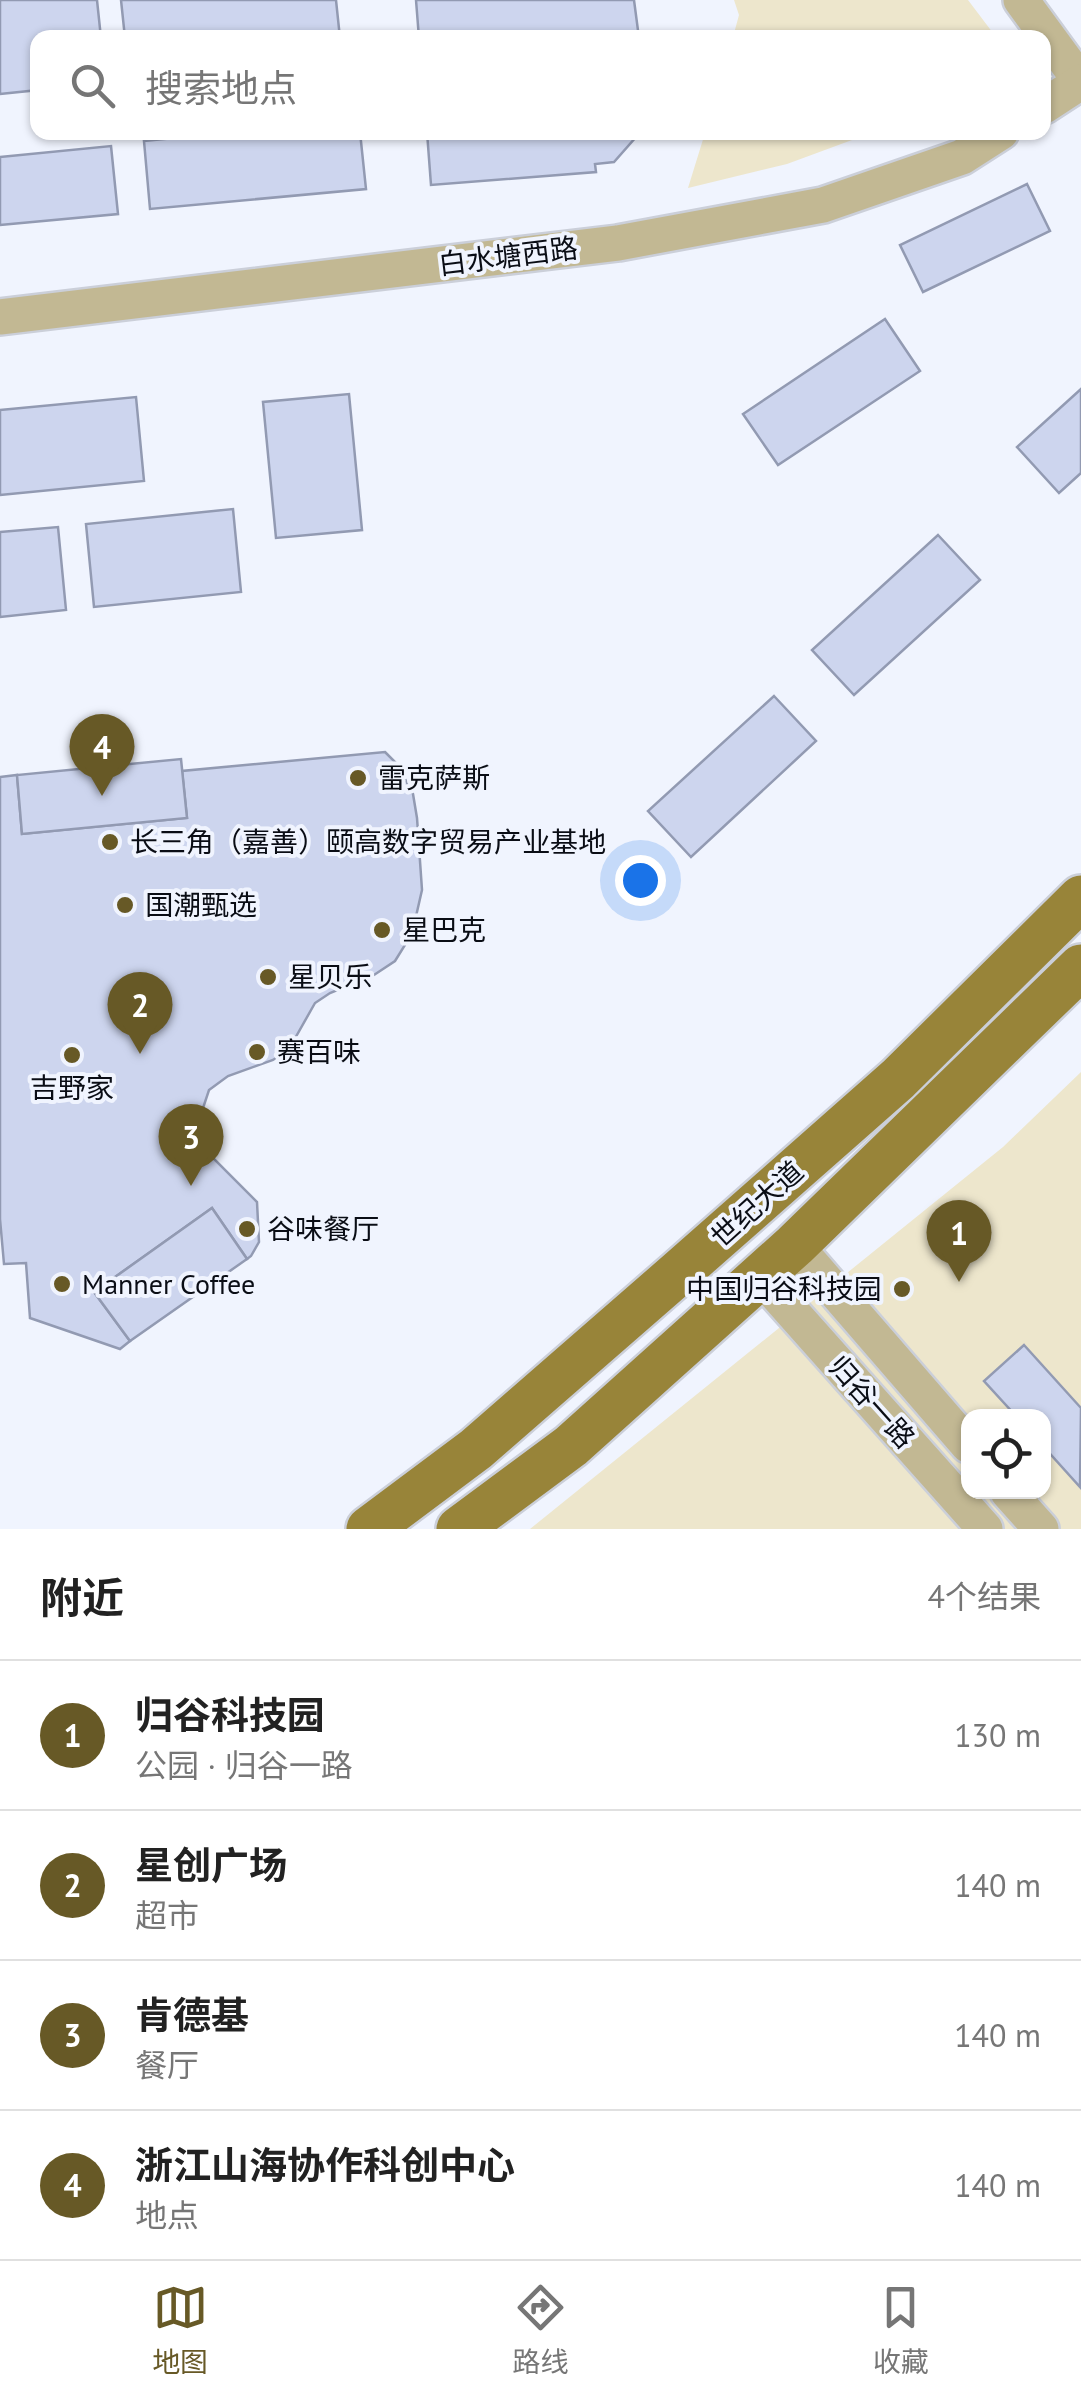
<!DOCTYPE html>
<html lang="zh">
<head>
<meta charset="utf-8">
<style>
	body { margin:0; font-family:"PT Sans","Noto Sans SC",sans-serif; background:#f2f2f2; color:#222 }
	.controls { position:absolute; right:30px; bottom:30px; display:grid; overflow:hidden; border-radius:20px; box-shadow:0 2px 8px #0004 }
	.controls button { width:90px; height:90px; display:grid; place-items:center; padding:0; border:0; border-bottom:2px solid #e0e0e0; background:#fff; color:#222; font:50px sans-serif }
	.you { position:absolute; left:640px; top:880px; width:35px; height:35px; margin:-25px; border:8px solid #fff; border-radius:50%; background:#1a73e8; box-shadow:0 0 0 15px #1a73e833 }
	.badge { display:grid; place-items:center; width:65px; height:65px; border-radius:50%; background:#675926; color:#fff; font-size:32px; font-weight:700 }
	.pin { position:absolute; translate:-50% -82px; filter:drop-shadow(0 2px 5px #0008) }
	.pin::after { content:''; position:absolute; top:52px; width:35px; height:30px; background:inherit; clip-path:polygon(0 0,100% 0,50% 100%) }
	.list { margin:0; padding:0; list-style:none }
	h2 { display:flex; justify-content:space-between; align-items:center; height:130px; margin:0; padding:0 40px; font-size:42px }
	h2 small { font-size:32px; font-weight:400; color:#767676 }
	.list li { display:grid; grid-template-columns:65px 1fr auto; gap:30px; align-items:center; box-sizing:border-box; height:150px; padding:0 40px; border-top:2px solid #e0e0e0 }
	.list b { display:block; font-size:38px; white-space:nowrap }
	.list p { margin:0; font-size:32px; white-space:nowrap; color:#767676 }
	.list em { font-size:32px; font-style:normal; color:#767676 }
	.icon { flex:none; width:55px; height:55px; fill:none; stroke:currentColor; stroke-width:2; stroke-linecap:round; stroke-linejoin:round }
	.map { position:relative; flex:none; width:1081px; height:1529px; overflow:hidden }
	.search { position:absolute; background:#fff; box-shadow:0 2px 8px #0004; left:30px; right:30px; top:30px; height:110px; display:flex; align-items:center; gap:25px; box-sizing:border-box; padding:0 35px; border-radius:20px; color:#767676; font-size:38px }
	.sheet { height:730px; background:#fff }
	nav { display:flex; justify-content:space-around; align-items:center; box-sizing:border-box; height:140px; border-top:2px solid #e0e0e0; background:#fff; font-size:28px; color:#767676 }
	nav a { display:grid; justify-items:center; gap:5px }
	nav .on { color:#675926 }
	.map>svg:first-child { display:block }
</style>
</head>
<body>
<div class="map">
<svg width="1081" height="1529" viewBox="0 0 1081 1529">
	<rect width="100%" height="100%" fill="#f0f4fe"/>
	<g fill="#ede6cc" fill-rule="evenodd">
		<path d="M734,0h234l28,37h-263l6,-22z"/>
		<path d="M705,133v-1l166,1 -84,31 -99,24z"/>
		<path d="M1081,1072v457h-551l473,-382zM968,1416h76v76h-76z"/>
	</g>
	<g fill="#cdd5ee" stroke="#929ab2" stroke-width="2.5">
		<path d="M0,0h97l4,38h-63v52l-38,4z"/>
		<path d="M121,0h215l4,38h-215z"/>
		<path d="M416,0h218l5,38h-220z"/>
		<path d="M235,132h125l6,57 -216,20 -6,-68z"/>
		<path d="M427,132h209v5l-22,25 -19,2 1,8 -165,13z"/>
		<path d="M111,146l7,68 -118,11v-68z"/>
		<path d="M1027,184l23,47 -127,61 -23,-47z"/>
		<path d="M885,319l35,52 -142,94 -35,-51z"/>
		<path d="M1081,389v84l-22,20 -42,-46z"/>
		<path d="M349,394l13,136 -86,8 -13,-136z"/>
		<path d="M136,397l8,84 -144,14v-85z"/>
		<path d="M233,509l8,83 -147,15 -8,-83z"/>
		<path d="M58,527l8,83 -66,7v-85z"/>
		<path d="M938,535l42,45 -126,115 -42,-45z"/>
		<path d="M774,696l42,45 -125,116 -43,-46z"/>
		<path d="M385,752l12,12 16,30 4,24 5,72 -8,35 -9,20 -10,16 -21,14 -44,18 -15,10 -26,46 -16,11 -45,16 -19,14 -6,18 9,49 45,45 2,40 -8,14 -4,3 -35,-51 -118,84 36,49 -10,8 -90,-31 -4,-55 -22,1 -4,-45v-442l17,-2 5,59 165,-16 -5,-47z"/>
		<path d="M181,759l6,59 -165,16 -5,-59z"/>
		<path d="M212,1208l35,51 -117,82 -36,-49z"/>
		<path d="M1024,1345l57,63 -1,79 -36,-40v-31h-28l-32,-35z"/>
	</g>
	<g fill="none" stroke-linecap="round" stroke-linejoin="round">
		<g stroke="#cbcfd9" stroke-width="40">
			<g id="minor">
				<path d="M1021,0l60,82"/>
				<path d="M1044,106l37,-24"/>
				<path d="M0,317l618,-74 205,-38 139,-48 39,-25"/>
				<path d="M795,1245l173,200"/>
				<path d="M760,1276l225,253"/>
				<path d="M1008,1492l33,37"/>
			</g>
		</g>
		<g stroke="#cbcfd9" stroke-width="50">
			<g id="major">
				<path d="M369,1529l107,-80 202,-176 220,-194 183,-181"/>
				<path d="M459,1529l112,-83 224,-201 286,-278"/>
			</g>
		</g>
		<use href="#minor" stroke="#c2b893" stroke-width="35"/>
		<use href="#major" stroke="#988439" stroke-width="45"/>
	</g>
	<g fill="#675926" stroke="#f0f4fe" stroke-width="4">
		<circle cx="358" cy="778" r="10"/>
		<circle cx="110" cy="842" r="10"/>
		<circle cx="125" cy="905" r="10"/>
		<circle cx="382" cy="930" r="10"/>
		<circle cx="268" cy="977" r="10"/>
		<circle cx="257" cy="1052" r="10"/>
		<circle cx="72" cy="1055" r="10"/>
		<circle cx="247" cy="1229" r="10"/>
		<circle cx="62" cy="1284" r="10"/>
		<circle cx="902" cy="1289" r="10"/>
	</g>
	<g text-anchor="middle" stroke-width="8" stroke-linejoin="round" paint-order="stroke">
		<g font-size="28" fill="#0a0d15" stroke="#f0f4fe">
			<text transform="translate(508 256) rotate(-7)" y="10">白水塘西路</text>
			<text transform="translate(757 1204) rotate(-42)" y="10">世纪大道</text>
			<text transform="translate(872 1402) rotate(48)" y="10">归谷一路</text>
		</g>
		<g font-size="28" fill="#0a0d15" stroke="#f0f4fe" text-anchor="start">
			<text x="378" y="788">雷克萨斯</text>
			<text x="130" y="852">长三角（嘉善）颐高数字贸易产业基地</text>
			<text x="145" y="915">国潮甄选</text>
			<text x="402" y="940">星巴克</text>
			<text x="288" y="987">星贝乐</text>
			<text x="277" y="1062">赛百味</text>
			<text x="72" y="1098" text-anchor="middle">吉野家</text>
			<text x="267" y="1239">谷味餐厅</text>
			<text x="82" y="1294">Manner Coffee</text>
			<text x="882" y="1299" text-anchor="end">中国归谷科技园</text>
		</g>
	</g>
</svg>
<div class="controls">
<button><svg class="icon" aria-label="locate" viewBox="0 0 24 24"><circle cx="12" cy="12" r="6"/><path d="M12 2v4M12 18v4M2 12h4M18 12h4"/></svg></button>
</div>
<div class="you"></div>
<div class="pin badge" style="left:959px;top:1282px">1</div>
<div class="pin badge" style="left:140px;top:1054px">2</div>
<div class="pin badge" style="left:191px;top:1186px">3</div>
<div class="pin badge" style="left:102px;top:796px">4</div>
<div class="search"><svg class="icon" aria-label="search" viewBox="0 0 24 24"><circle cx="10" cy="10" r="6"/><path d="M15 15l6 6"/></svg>搜索地点</div>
</div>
<section class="sheet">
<h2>附近<small>4个结果</small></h2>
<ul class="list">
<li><span class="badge">1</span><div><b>归谷科技园</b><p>公园 · 归谷一路</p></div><em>130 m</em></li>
<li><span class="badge">2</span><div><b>星创广场</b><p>超市</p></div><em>140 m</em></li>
<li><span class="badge">3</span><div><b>肯德基</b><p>餐厅</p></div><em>140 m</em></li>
<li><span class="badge">4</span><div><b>浙江山海协作科创中心</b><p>地点</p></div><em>140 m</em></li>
</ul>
</section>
<nav>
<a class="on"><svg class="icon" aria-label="map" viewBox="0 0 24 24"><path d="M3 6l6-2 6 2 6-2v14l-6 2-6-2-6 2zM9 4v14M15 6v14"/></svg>地图</a>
<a><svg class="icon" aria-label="directions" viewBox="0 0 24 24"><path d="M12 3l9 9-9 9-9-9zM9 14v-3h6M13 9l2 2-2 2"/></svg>路线</a>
<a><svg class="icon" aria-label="saved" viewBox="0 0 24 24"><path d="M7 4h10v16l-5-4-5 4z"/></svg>收藏</a>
</nav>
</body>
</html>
